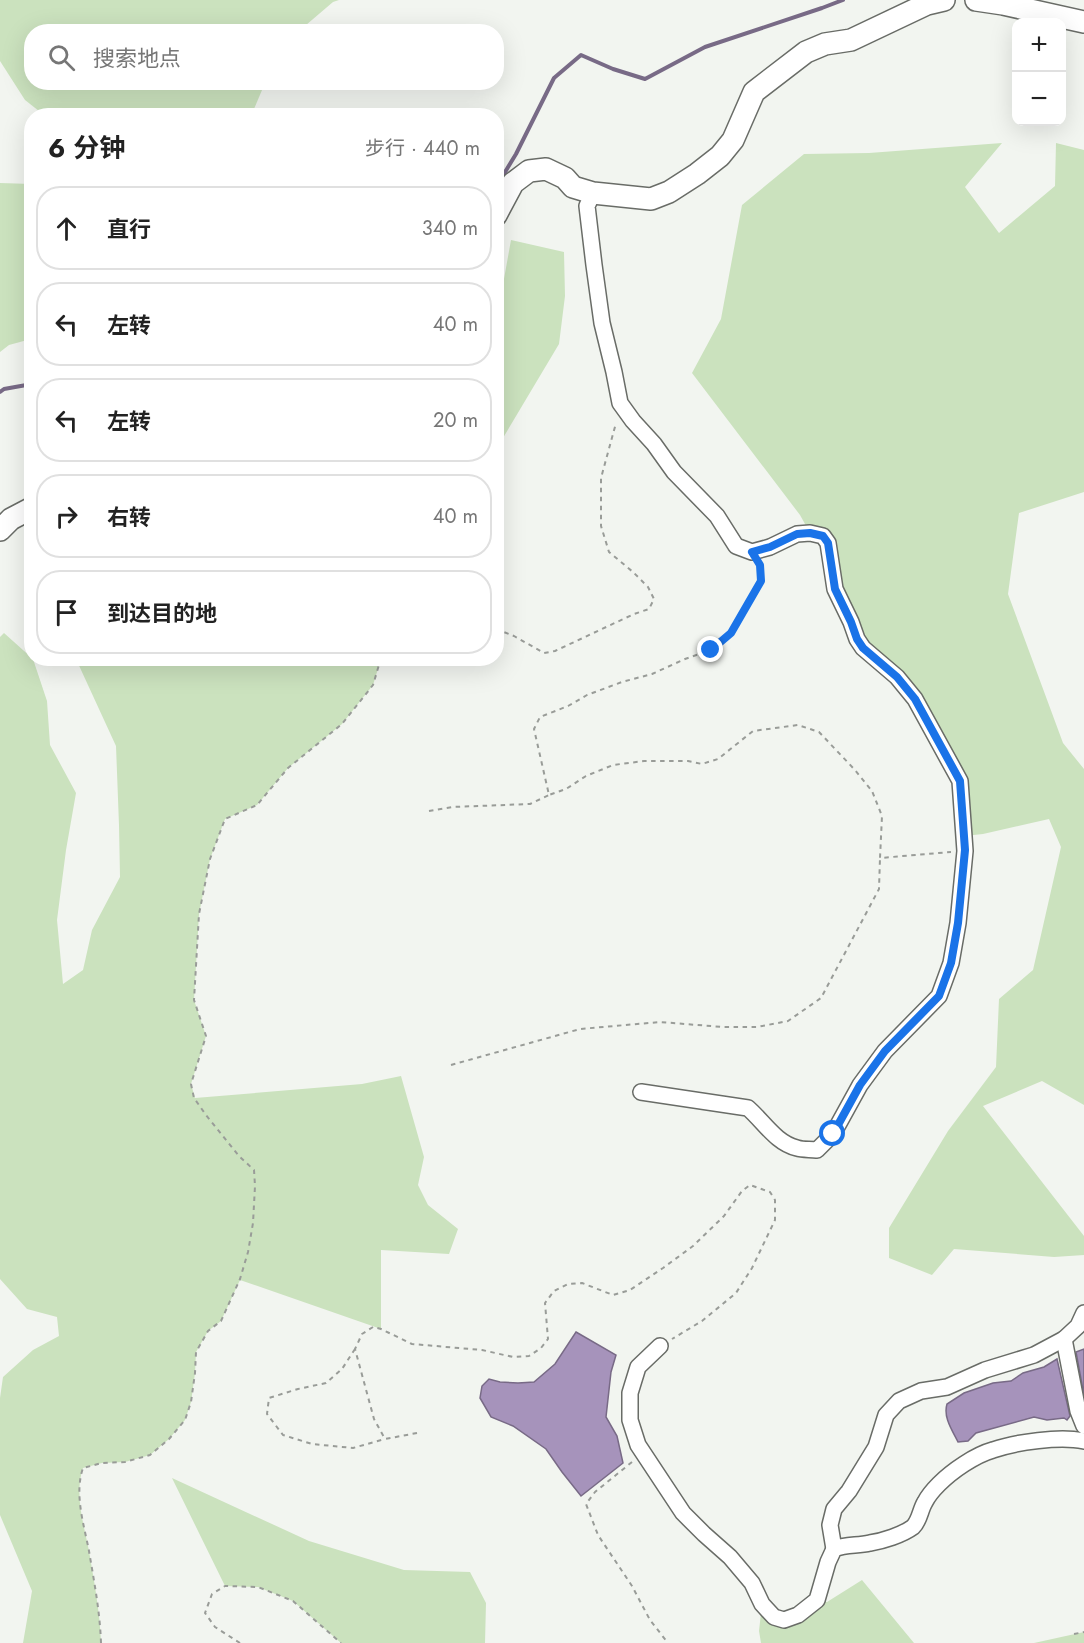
<!DOCTYPE html>
<html lang="zh">
<head>
<meta charset="utf-8">
<style>
	body { margin:0; font-family:Jost,"Noto Sans SC",sans-serif; background:#f6f6f6; color:#222 }
	.controls { position:absolute; right:18px; top:18px; display:grid; overflow:hidden; border-radius:12px; box-shadow:0 6px 24px #0002 }
	.controls button { width:54px; height:54px; display:grid; place-items:center; padding:0; border:0; border-bottom:2px solid #e0e0e0; background:#fff; color:#222; font:30px sans-serif }
	.stop { position:absolute; width:18px; height:18px; margin:-14px; border:4px solid #1a73e8; border-radius:50%; background:#fff }
	.stop.end { background:#1a73e8; border-color:#fff; box-shadow:0 2px 6px #0008 }
	.list { margin:0; padding:0; list-style:none }
	h2 { display:flex; justify-content:space-between; align-items:center; height:78px; margin:0; padding:0 24px; font-size:26px }
	h2 small { font-size:20px; font-weight:400; color:#767676 }
	.list li { display:grid; grid-template-columns:39px 1fr auto; gap:18px; align-items:center; box-sizing:border-box; height:84px; margin:0 12px 12px; padding:0 12px; border:2px solid #e0e0e0; border-radius:24px }
	.list b { display:block; font-size:22px; white-space:nowrap }
	.list em { font-size:20px; font-style:normal; color:#767676 }
	.icon { flex:none; width:33px; height:33px; fill:none; stroke:currentColor; stroke-width:2; stroke-linecap:round; stroke-linejoin:round }
	.map { position:relative; flex:none; width:1084px; height:1643px; overflow:hidden }
	.search { position:absolute; background:#fff; box-shadow:0 6px 24px #0002; left:24px; top:24px; width:480px; height:66px; display:flex; align-items:center; gap:15px; box-sizing:border-box; padding:0 21px; border-radius:24px; color:#767676; font-size:22px }
	.panel { position:absolute; background:#fff; box-shadow:0 6px 24px #0002; left:24px; top:108px; width:480px; height:558px; border-radius:24px }
	.map>svg:first-child { display:block }
</style>
</head>
<body>
<div class="map">
<svg width="1084" height="1643" viewBox="0 0 1084 1643">
	<rect width="100%" height="100%" fill="#f2f5f0"/>
	<g fill="#cbe2be">
		<path d="M0,0h339l-6,2 -34,29 -267,1v50l233,1 -14,33 -207,-1 -19,-15 -25,-39z"/>
		<path d="M1002,143l-37,44 34,46 56,-47 1,-43 28,7v342l-65,21 -11,81 55,149 21,26v336l-42,-24 -59,25 101,130v19l-30,2 -100,-8 -22,26 -43,-17v-30l59,-97 48,-64 3,-68 34,-29 28,-123 -12,-28 -66,15 -19,2 -4,-55 -31,-56 -72,-86 -29,-96 -18,-10 -10,-18 -108,-142 29,-54 21,-114 62,-51 65,-1z"/>
		<path d="M0,183l32,1 -1,155 -22,6 -9,7z"/>
		<path d="M511,240l53,12 1,44 -6,48 -62,104v-157l5,-1z"/>
		<path d="M4,633l29,26 14,42 3,44 26,48 -10,57 -9,70 6,64 20,-14 9,-40 28,-53 -1,-52 -3,-79 -40,-87h305l-8,26 -31,39 -54,44 -31,37 -32,14 -15,40 -11,55 -5,86 12,36 -15,48 4,14 167,-14 39,-8 23,81 -6,28 10,20 30,24 -9,25 -68,-4v79l-141,-49 -19,41 -13,10 -12,21 -1,21 -4,29 -6,18 -16,19 -19,16 -25,7 -23,1 -19,5c-9,26 1,57 6,83 5,30 11,61 12,92h-78l9,-52 -32,-76v-117l3,-21 30,-27 26,-14 -2,-19 -30,-8 -27,-30v-642z"/>
		<path d="M172,1478l137,63 95,29 66,2 16,31 -1,40h-144l-48,-42 -35,-14 -33,-1z"/>
		<path d="M862,1580l52,63h-153l-2,-12 3,-27 12,12 43,-16 10,2z"/>
		<path d="M1084,1632v11h-50z"/>
	</g>
	<g fill="#a693bb" stroke="#786a86" stroke-width="1.5">
		<path d="M576,1332l40,23 -5,17 -5,45 11,19 6,27 -42,33 -19,-24 -16,-23 -33,-23 -22,-9 -11,-19 2,-12 7,-7 11,3 18,1 16,-1 21,-18z"/>
		<path d="M1084,1349v46l-8,-43z"/>
		<path d="M1057,1359l13,57 -3,4 -3,-2 -17,2 -13,-3 -58,16 -8,8 -10,1c-6,-12 -15,-25 -11,-38l17,-11 29,-10 18,-2 12,-8 21,-6z"/>
	</g>
	<g fill="none" stroke-linecap="round" stroke-linejoin="round">
		<g stroke="#786a86" stroke-width="4">
			<path d="M496,187l20,-33 38,-76 27,-23 32,14 32,10 60,-32 117,-39 21,-8"/>
			<path d="M0,392l4,-3 28,-5"/>
		</g>
		<g stroke="#696c67" stroke-width="18">
			<g id="street">
				<path d="M593,193l-6,13 7,59 8,58 12,49 6,31 13,18 21,23 20,28 43,44 19,30 16,6 18,-5 27,-13 13,-1 13,3 5,7 7,46 16,33 6,17 6,9 34,29 18,22 45,82 5,70 -7,72 -7,40 -12,33 -54,55 -25,34 -27,49 -16,16c-7,-1 -14,0 -20,-2 -21,-5 -33,-26 -49,-40l-107,-16"/>
				<path d="M1064,1339l14,72 6,15"/>
				<path d="M660,1346l-22,21 -8,26v27l8,25 45,68 21,21 26,23 22,26 10,21 12,13 10,3 14,-5 19,-15 11,-38 6,-13c12,-5 23,-3 36,-6 13,-2 32,-8 43,-16 7,-7 7,-17 12,-25 3,-6 9,-13 14,-18 13,-13 36,-29 54,-34 23,-8 67,-14 91,-9"/>
				<path d="M834,1549l-4,-24 4,-16 15,-18 27,-44 10,-32 13,-14 22,-10 26,-4 38,-17 49,-15 30,-16 14,-13 6,-13"/>
			</g>
		</g>
		<g stroke="#696c67" stroke-width="24">
			<g id="secondary">
				<path d="M976,0l27,4 81,18"/>
				<path d="M496,215l17,-32 16,-12 17,-2 19,9 8,9 20,6 58,6 18,-7 28,-18 23,-18 13,-16 21,-48 52,-40 19,-8 26,-4 76,-36 17,-4"/>
				<path d="M0,530l11,-11 21,-11"/>
			</g>
		</g>
		<g stroke="#999c98" stroke-width="2" stroke-dasharray="4.5 4.5" stroke-linecap="butt">
			<path d="M760,565l1,16 -15,27 -15,25 -20,17 -26,9 -33,15 -30,8 -35,13 -19,11 -28,11 -6,12 15,66 17,-6 20,-13 27,-11 31,-4h44l14,3 16,-5 35,-28 45,-6 21,7 36,38 17,21 10,25 -2,42 71,-6"/>
			<path d="M496,629l18,7 30,17 11,-2 79,-37 15,-5 5,-10 -6,-12 -15,-15 -24,-20 -8,-26v-48l15,-55"/>
			<path d="M429,811l23,-4 78,-3 19,-9"/>
			<path d="M451,1065l129,-36 80,-7 63,5h34l31,-6 33,-23 58,-109 1,-31"/>
			<path d="M355,1349l-13,20 -16,14 -28,6 -29,9 -2,16 16,21 29,9 41,4 32,-9"/>
			<path d="M417,1433l-32,6 -11,-20 -19,-70 7,-15 11,-7 8,2 31,15 70,6 31,7 16,-1 12,-8 7,-9 -3,-36 9,-12 14,-7 14,-1 31,12 17,-5 33,-22 30,-22 31,-30 18,-25 8,-6 20,7 5,8v20l-23,48 -16,25 -34,28 -30,18"/>
			<path d="M632,1462l-37,30 -9,12 12,31 34,51 18,34 18,23"/>
			<path d="M1074,1634l10,-2"/>
			<path d="M101,1643c-1,-31 -7,-62 -12,-92 -5,-26 -15,-57 -6,-83l19,-5 23,-1 25,-7 19,-16 16,-19 6,-18 4,-29 1,-21 12,-21 13,-10 19,-42 8,-27 5,-29 2,-37 -1,-16 -15,-14 -33,-41 -12,-17 -3,-14 15,-48 -12,-36 5,-86 11,-55 15,-40 32,-14 31,-37 54,-44 31,-39 8,-27"/>
			<path d="M240,1643l-25,-16 -10,-14 7,-19 13,-8 33,1 35,14 48,42"/>
		</g>
		<use href="#street" stroke="#fff" stroke-width="15"/>
		<use href="#secondary" stroke="#fff" stroke-width="21"/>
	</g>
	<g fill="none" stroke-linecap="round" stroke-linejoin="round">
		<path stroke="#1a73e8" stroke-width="8" d="M711,650l20,-17 30,-52 -1,-16 -8,-13 18,-5 27,-13 13,-1 13,3 5,7 7,46 16,33 6,17 6,9 34,29 18,22 45,82 5,69 -7,73 -7,40 -12,33 -54,55 -25,34 -27,49"/>
	</g>
</svg>
<div class="controls">
<button>+</button>
<button>−</button>
</div>
<div class="stop" style="left:833px;top:1134px"></div>
<div class="stop end" style="left:711px;top:650px"></div>
<div class="search"><svg class="icon" aria-label="search" viewBox="0 0 24 24"><circle cx="10" cy="10" r="6"/><path d="M15 15l6 6"/></svg>搜索地点</div>
<section class="panel">
<h2>6 分钟<small>步行 · 440 m</small></h2>
<ul class="list">
<li><svg class="icon" aria-label="ahead" viewBox="0 0 24 24"><path d="M12 20V5M6 11l6-6 6 6"/></svg><div><b>直行</b></div><em>340 m</em></li>
<li><svg class="icon" aria-label="left" viewBox="0 0 24 24"><path d="M17 20v-9H6M10 6l-5 5 5 5"/></svg><div><b>左转</b></div><em>40 m</em></li>
<li><svg class="icon" aria-label="left" viewBox="0 0 24 24"><path d="M17 20v-9H6M10 6l-5 5 5 5"/></svg><div><b>左转</b></div><em>20 m</em></li>
<li><svg class="icon" aria-label="right" viewBox="0 0 24 24"><path d="M7 20v-9h11M14 6l5 5-5 5"/></svg><div><b>右转</b></div><em>40 m</em></li>
<li><svg class="icon" aria-label="arrive" viewBox="0 0 24 24"><path d="M6 21V4h12l-3 4 3 4H6"/></svg><div><b>到达目的地</b></div></li>
</ul>
</section>
</div>
</body>
</html>
